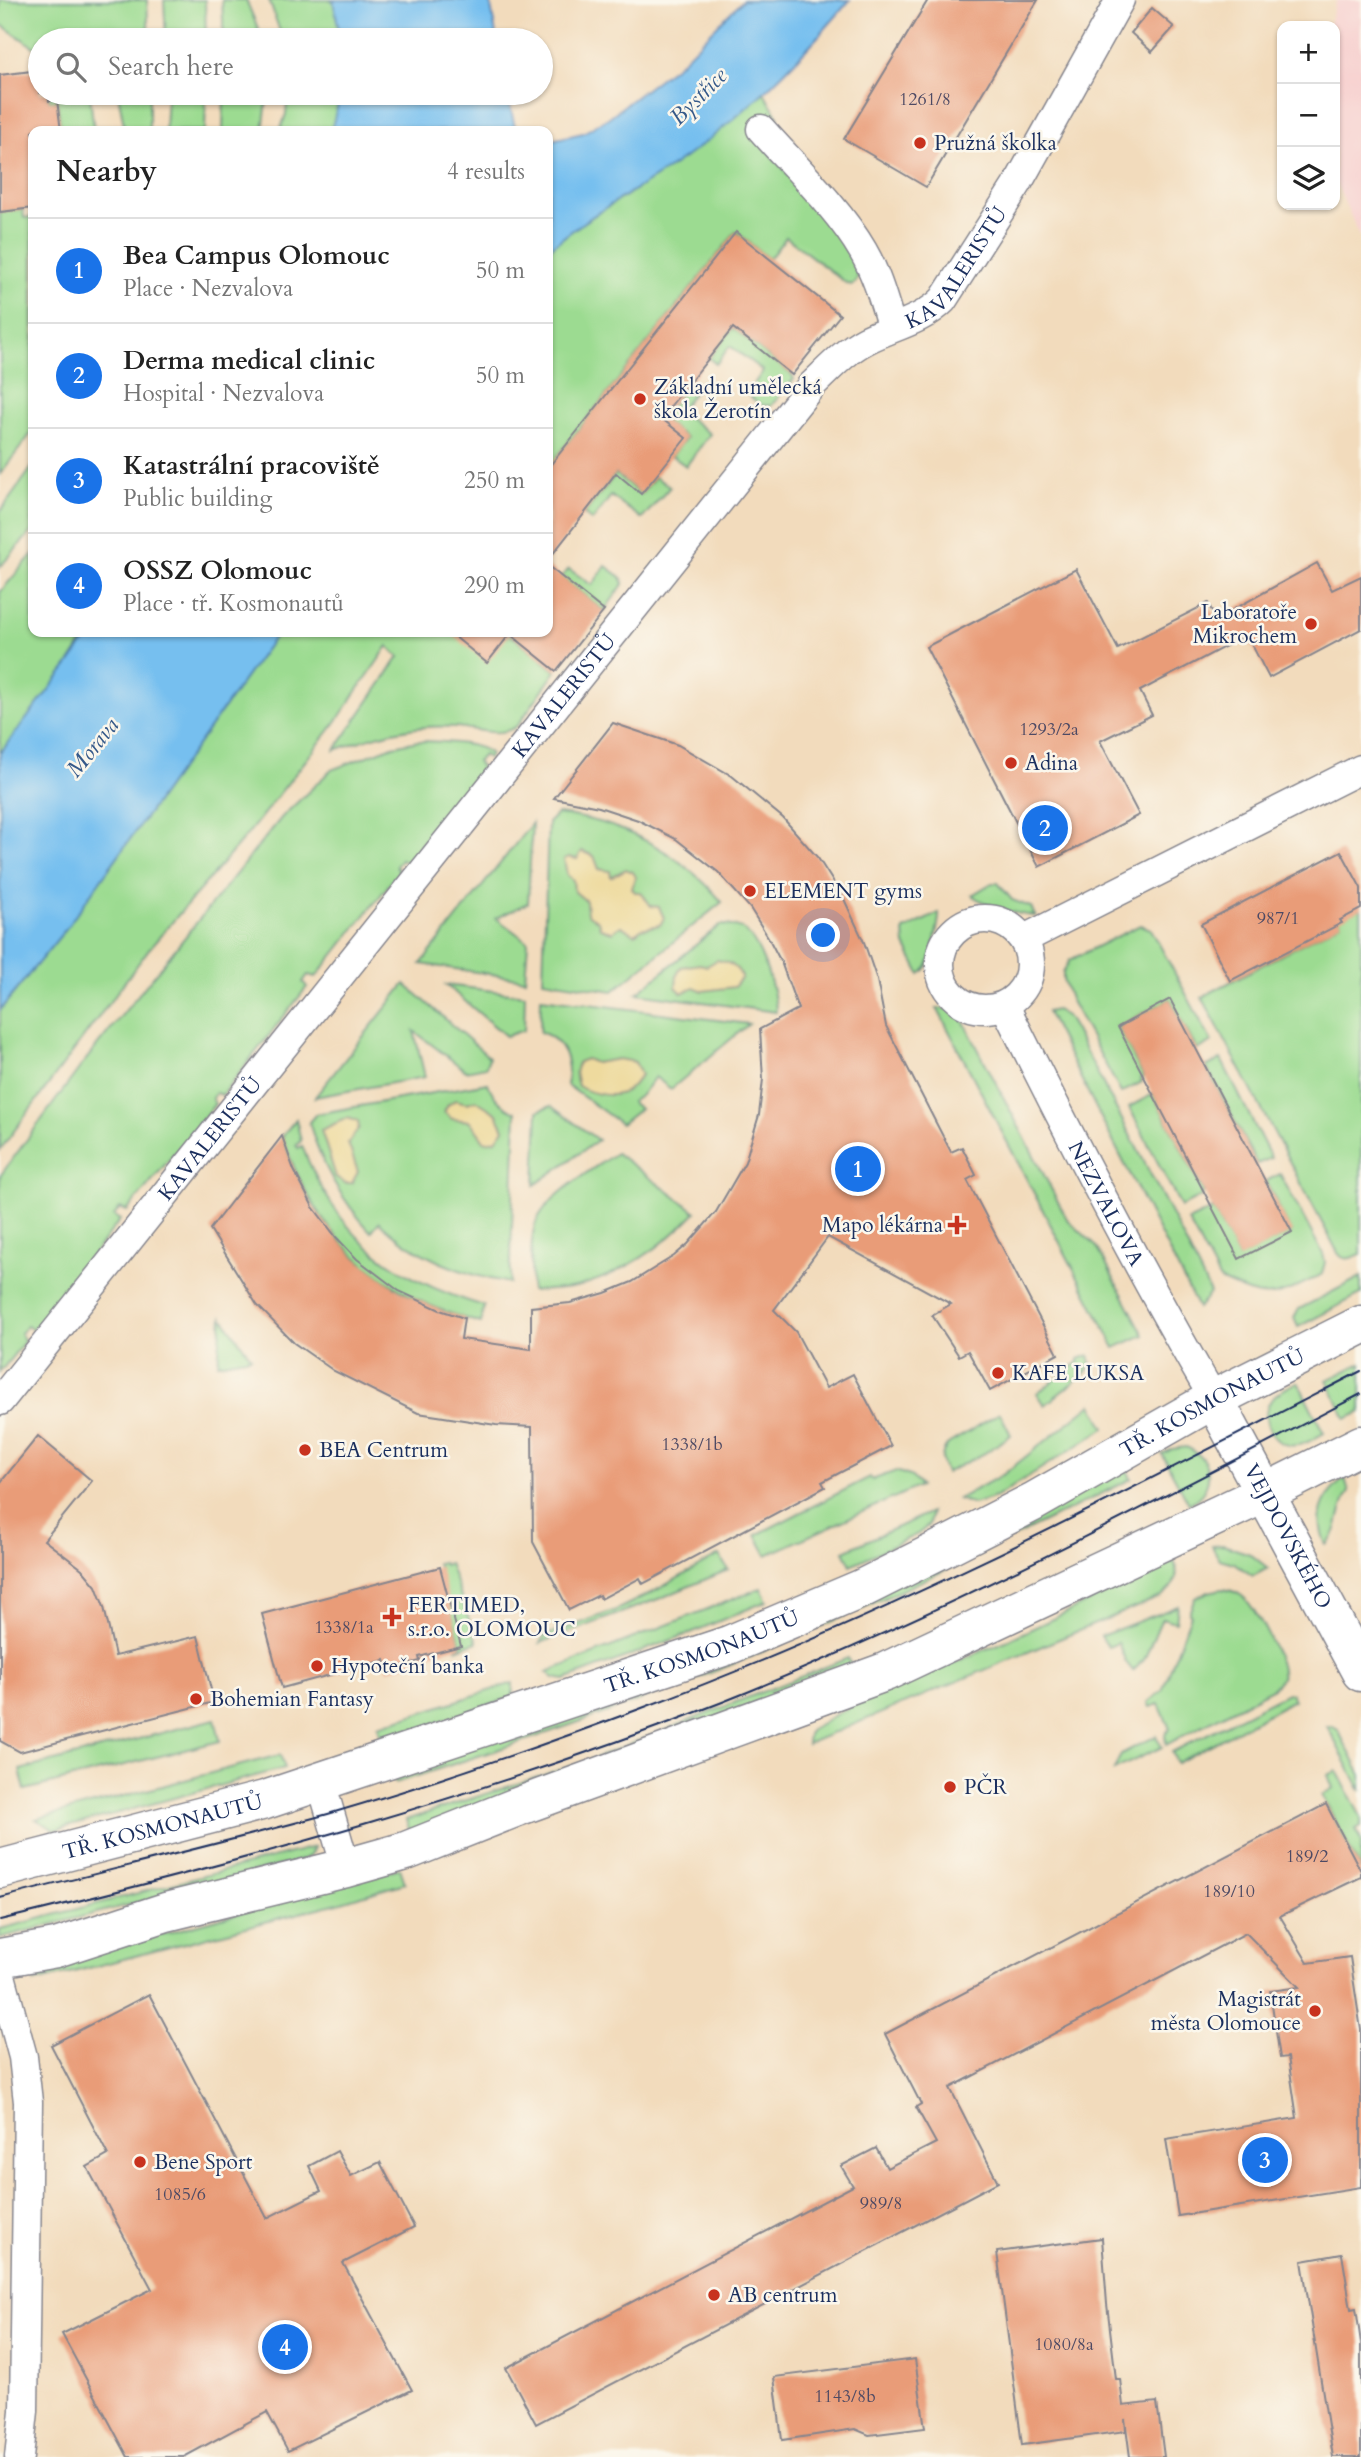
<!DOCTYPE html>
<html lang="en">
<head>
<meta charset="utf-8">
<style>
	body { margin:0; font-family:Cardo,serif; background:#f2f2f2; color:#222 }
	.controls { position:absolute; right:21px; top:21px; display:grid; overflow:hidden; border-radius:14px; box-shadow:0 2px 5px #0004 }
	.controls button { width:63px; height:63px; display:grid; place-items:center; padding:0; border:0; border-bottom:2px solid #e0e0e0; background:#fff; color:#222; font:35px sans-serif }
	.you { position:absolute; left:824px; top:936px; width:24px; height:24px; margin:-18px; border:5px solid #fff; border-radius:50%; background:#1a73e8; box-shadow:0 0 0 10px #1a73e833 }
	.badge { display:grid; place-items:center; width:46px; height:46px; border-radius:50%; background:#1a73e8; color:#fff; font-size:23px; font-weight:700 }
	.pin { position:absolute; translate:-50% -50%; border:4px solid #fff; box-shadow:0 2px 7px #0006 }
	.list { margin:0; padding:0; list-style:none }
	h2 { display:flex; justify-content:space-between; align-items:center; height:91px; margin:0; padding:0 28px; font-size:30px }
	h2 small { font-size:23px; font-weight:400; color:#767676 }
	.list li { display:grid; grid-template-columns:46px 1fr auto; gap:21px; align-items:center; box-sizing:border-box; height:105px; padding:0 28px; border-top:2px solid #e0e0e0 }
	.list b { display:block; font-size:26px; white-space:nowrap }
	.list p { margin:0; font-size:23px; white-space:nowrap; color:#767676 }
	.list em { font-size:23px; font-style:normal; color:#767676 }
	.icon { flex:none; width:38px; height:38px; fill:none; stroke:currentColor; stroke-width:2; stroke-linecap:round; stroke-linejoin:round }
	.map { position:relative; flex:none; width:1361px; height:2457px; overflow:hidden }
	.search { position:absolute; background:#fff; box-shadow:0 2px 5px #0004; left:28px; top:28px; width:525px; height:77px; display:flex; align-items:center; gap:18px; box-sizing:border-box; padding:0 24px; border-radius:38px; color:#767676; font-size:26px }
	.panel { position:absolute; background:#fff; box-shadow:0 2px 5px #0004; left:28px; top:126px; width:525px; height:511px; border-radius:14px }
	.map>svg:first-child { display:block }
</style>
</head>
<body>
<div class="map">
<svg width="1361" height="2457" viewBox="0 0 1361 2457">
	<rect width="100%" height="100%" fill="#fbf7ec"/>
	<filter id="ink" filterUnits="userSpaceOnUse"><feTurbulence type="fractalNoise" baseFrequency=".0143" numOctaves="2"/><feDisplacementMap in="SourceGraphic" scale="14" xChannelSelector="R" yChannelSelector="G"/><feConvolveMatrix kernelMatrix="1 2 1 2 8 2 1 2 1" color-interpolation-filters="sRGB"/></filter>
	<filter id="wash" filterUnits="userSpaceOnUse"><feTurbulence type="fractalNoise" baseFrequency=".00686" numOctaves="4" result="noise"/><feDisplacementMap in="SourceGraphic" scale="28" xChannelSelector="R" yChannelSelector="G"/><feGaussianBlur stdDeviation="1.57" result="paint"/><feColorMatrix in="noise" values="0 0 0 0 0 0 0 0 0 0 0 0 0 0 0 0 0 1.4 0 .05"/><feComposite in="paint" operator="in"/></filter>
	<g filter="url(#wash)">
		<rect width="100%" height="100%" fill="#f2dbbc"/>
		<path fill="#f7d0cf" d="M1337,0h24v239l-26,-58v-155h-7z"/>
		<g fill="#9cdb91" stroke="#5c8578" stroke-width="2">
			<path d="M0,0h147l2,40h-109v11l-40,-27z"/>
			<path d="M164,0h41l1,40h-40z"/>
			<path d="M222,0h24l17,40h-39z"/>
			<path d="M269,0h64l8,40h-58z"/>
			<path d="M764,92l14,25 -22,19 98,116c4,10 6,20 2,30l-5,3 -5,-2 -60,-46 -17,22 -33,-27 -188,236v-218c37,-33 83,-56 124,-84 32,-22 62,-48 92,-74z"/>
			<path d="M48,93h37l5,3 4,35h-33l-4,-30h-8z"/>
			<path d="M118,93h31v38h-24z"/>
			<path d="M167,93h39l-1,38h-40z"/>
			<path d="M224,93h44l-5,38h-40z"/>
			<path d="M288,93h14l15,8 2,-8h22l-10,38h-51l6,-17z"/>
			<path d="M23,209l1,9 9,-1v214l-33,43v-262z"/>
			<path d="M733,328l59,47 2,4 -23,27 -10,-1 -14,-11 16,-23 -33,-25 -14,18 -7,-6z"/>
			<path d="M692,380l7,6 -20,24 31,24 -24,32 -14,-10 14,-18 -25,-20z"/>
			<path d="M33,466v49l-2,3 2,12 -33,37v-55z"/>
			<path d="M616,474l25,20 14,-17 15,10 -28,32 -31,-23 -19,25 -8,-7z"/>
			<path d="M33,554v78h54v3l-18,29 -69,89v-161z"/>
			<path d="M606,566l15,11 3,6 -20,28 -43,-34 8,-8 23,16z"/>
			<path d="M278,632h229l49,39 -38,54c-16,14 -42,4 -62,2 -44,-3 -81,8 -121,23l64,-93 -11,-11 -52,76 -90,114 -97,113 -149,201v-140l65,-80z"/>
			<path d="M418,741c19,1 59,0 73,13l-3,4 -5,-3 -6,7 5,6 -75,94 -6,-3 -5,7 3,6 -83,105 -8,-2 -5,7 4,5 -85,108 -6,-2 -4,5 3,6 -88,107 -7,-3 -6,8 6,4 -78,100 -9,10 -6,-4 -7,7 5,8 -25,31v-196l84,-114 198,-245 49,-47 62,-24z"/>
			<path d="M557,814c65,7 123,38 165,88l-109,89 -70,-11 5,-157z"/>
			<path d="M532,823l-4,80 -32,15 32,24 -3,37 -104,-15z"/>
			<path d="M992,883h6l14,17 19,7 4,9c-16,-1 -52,-11 -63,-21z"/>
			<path d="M1361,908v346c-9,4 -17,8 -23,-1l-136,-256 139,-74 -2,-4z"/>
			<path d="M939,913c1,6 -8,47 -11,53 -2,3 -5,6 -8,8l-15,-29 -1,-15z"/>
			<path d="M720,925c7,0 16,1 22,4 18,11 34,63 34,83l-139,-19z"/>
			<path d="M1140,925l11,4 61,113 -15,8 -27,-51 -52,28 26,50 -3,2 1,3 -21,11 -51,-94 -7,-20v-7l7,-12z"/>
			<path d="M405,984l84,73 -3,10 -20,4 -52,-40 11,46 -110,20z"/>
			<path d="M446,985l79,10 -1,35 -18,6z"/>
			<path d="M541,998l208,26 -78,65 -16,-12 -14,18 -10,7 9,7 -19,15 -54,-39c4,-23 -3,-46 -27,-53z"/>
			<path d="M937,1008c10,0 19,1 25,10l105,201 30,28 47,88 -29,13z"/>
			<path d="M1056,1010l10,6 8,13c46,88 94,174 136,264l-12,15 -151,-296z"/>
			<path d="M1221,1059l50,99 -14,6 -51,-97z"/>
			<path d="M488,1083c5,15 14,23 28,29l-6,171c-50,-9 -93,-26 -131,-61l-8,10c-30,-32 -50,-67 -62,-110l7,-8z"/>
			<path d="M1153,1094l51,98 -3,2 1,2 -21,11 -52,-100z"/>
			<path d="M551,1106l47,34 -63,45 3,-74z"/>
			<path d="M296,1119l5,22 -5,4 2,3 4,-2c36,92 89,132 182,160l-3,17c-102,-27 -165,-86 -199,-187z"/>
			<path d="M616,1153l80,59c-32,34 -70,60 -116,74 -15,4 -33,4 -49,5 1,-20 -2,-46 4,-66 9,-28 57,-55 81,-72z"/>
			<path d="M1280,1174l43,80 2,8 -3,12 -5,3c-45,22 -49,26 -97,3l-32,-59 25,-12 26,49 52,-26 -25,-51z"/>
			<path d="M1361,1277v17l-63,33 -4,-9 5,-9z"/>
			<path d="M222,1317l29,40 -33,6z"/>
			<path d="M1089,1355l2,8 -5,9 -41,33 -8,-12 42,-31v-3z"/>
			<path d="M1361,1363v49l-15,7 -19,-39z"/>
			<path d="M1298,1382l26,51c-11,6 -23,15 -36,12 -19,-4 -28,-30 -17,-45 6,-9 18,-13 27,-18z"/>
			<path d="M1092,1404l13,24 -109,69 -23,7 -15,-5 46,-25z"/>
			<path d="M1000,1413l11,22 -26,18 -39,20c-6,-12 -6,-18 2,-29z"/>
			<path d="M1186,1447c28,11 30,43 3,57l-27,-50 10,-5z"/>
			<path d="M1127,1469l4,10c-152,76 -305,150 -464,211 -89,34 -181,64 -272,93l-4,-11z"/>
			<path d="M896,1471l16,6 8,9 -153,69 -11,-20 114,-58 2,3z"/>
			<path d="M1345,1478l4,14c-13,18 -8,41 -23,53 -12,-29 -5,-48 19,-67z"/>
			<path d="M931,1512l-2,13 -11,9 -67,31 -7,-14z"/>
			<path d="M1223,1545l27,9 18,14 -15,8 -19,-13 -15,-4 -7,-13z"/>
			<path d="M719,1555l9,15 -67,28 -121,45 4,-7 72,-26 37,-18z"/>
			<path d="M1174,1561c7,16 0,27 -14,36l-353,147 1,-10 5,-6 41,-24 152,-63z"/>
			<path d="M443,1562l1,3 5,-2 28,79 -21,7 5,-4 -24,-82z"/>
			<path d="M761,1588l6,13 -74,31 -128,48 -11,-2 -7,-6z"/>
			<path d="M1222,1589c7,1 14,2 20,7 13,9 43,68 39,82l-9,11 -106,56 -1,-11 5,-5 -11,-25 -9,3 -2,-5 14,-11 29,-76 -2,-2 6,-15 13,-6z"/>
			<path d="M1178,1606l-2,16 -14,-4 -18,42 -11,11 -7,-9 -8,-19 -10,4 -7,-11z"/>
			<path d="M848,1658l3,7 -439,173 -6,-18 184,-60z"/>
			<path d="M513,1683v14l-131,44 -4,-15z"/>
			<path d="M1287,1693l4,1 3,6 -117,63 -5,-11z"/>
			<path d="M215,1719l5,22 -195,49 -5,-20z"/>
			<path d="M1327,1726h4l7,4 23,45v16z"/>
			<path d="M1156,1736l6,11 -48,23 7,-16z"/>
			<path d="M280,1755l5,13 -230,62 -19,-11z"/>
			<path d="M1337,1771l24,46v10l-5,2 5,12v30l-39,-76 11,-7 -5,-13z"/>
			<path d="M314,1847l-4,9 -8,4 -302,78v-9z"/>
			<path d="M400,1868l5,15 -67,20 -303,79 6,-9 8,-7z"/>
		</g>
		<g fill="#eeda9e" stroke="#84847e" stroke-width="2">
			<path d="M582,851l12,5 5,13 11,2 1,6 15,-8 7,3 3,5 -4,11 3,4h6l10,14 8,1 5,11 -4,7 -19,4 -6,5 -14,-8 -9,6 -12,-4 -2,-7 -11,-7 -1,-13 -12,-10 -1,-11 -6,-5 -3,-16 5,-2 8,2z"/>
			<path d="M717,960c12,2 20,6 25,17l-8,10 -31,4 -9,-4 -12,6 -6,-6 1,-12 4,-8 19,-3 7,2z"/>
			<path d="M586,1059l9,4 23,-4 17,3 6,13c-4,4 -7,11 -12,14 -13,11 -38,5 -51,-3l-3,-13 3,-11z"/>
			<path d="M455,1100l12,3 9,-3 21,14 7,15 -8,11 -11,2 -15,-21 -18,-2 -8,-7 4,-7z"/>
			<path d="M347,1118l11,3 1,7 -11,15 10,29 -6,11h-7l-9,-6 -15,-47z"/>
		</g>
		<g fill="#76bfef" stroke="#4877a6" stroke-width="2">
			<path d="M333,0h157l7,40h-156z"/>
			<path d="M743,0h107c-52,62 -111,121 -179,167 -41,27 -86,50 -123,83v-111l4,1 31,-7 25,-15 73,-56z"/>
			<path d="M341,93h166l8,34 11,4h-195z"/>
			<path d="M87,632h191l-213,298 -65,80v-257l69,-89 15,-21z"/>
		</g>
		<g id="blocks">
			<g fill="#e99c78">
				<path d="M928,0h110l-112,187 -82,-48z"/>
				<path d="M1152,8l22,19 -22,25 -21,-19z"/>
				<path d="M40,70v23h8l1,8 8,-1 4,31h-28v77l-33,4v-137z"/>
				<path d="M736,232l104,83 -48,60 -59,-47 -72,90 25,20 -31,39 -14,17 -25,-21 -68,87v-92z"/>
				<path d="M1317,563l15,27 29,-14v53l-92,49 -22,-43 -107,56 12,24 -52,26 39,74 -100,52 -113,-220 150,-78 42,80 90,-46 8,16z"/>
				<path d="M548,566l56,45 -48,60 -46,-37 -23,29 -38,-31h99z"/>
				<path d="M613,723l65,22 54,31 51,42 35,40 26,41 20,43 13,38 9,46 65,126 11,-5 14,28 -9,5 91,174 -68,37 -22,-40 -9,5 -27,-41 19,-11 -123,-67 -54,73 22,22 30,56 27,-14 38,72 -69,36 3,5 -182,97 -3,-6 -39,21 -2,-4 -30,15 -36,-68 -1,-115 -36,-2 -78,-12 -84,-42 -40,-28 -37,-38 -47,-76 72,-93 12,34 19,37 23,30 21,22 42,32 41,19 24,8 -3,21 70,10v-42l39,-4 35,-10 27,-11 42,-26 14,-12 28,-32 29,-50 14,-47 4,-36 -3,-50 38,-20 -17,-47 -13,-25 -18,-29 -32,-36 -42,-33 -38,-19 -39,-13 -45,-9z"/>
				<path d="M1341,851l20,37v21l-21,11 2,3 -112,58 -29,-57z"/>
				<path d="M1170,999l122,233 -53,27 -121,-232z"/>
				<path d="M38,1436l54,45 -48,59 38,29 14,17 8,21 11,49 83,-20 16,66 -194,50 -20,-11v-258z"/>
				<path d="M440,1567l21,79 -42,11 1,4 -32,9 -3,-10 -103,28 -20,-74z"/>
				<path d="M1326,1804l35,67v6l-81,39 28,47 42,-6 11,73v157l-183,29 -12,-77 131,-21 -9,-61 -8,1 -10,-67 29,-4 -53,-54 -296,155 48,94 -462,242 -30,-56 347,-182 -12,-20 35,-18 11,20 49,-25 -20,-36 5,-3 -36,-70z"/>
				<path d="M149,1994l118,224 54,-27 -12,-25 28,-15 14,25 29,-14 34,65 -71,36 69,127 -124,61 -21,-39 -83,45h-56l-66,-123 90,-45 -65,-122 21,-12 -57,-110z"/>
				<path d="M1102,2238l5,66 9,75h4l3,27 34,-4 7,55h-34l-5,-38 1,12 -104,14 -25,-193z"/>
				<path d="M1342,2254l9,55 5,-1 5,35v114h-28l-31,-196z"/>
				<path d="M915,2359l10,69 -56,7 -14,-6 -73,11 -8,-63z"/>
			</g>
		</g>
	</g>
	<g filter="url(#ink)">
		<use href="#blocks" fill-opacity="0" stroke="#86858d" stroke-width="2"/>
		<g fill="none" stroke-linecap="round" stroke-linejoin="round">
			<g stroke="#86858d" stroke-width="31">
				<g id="street">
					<path d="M761,129c33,37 78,80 102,122 14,24 21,51 29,77"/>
					<circle cx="985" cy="964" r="45"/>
					<path d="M1024,939l337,-170"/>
					<path id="s1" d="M1005,1006c66,133 134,265 209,393"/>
					<path id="s2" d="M0,1401l812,-1016c17,-16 33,-34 54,-45 27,-14 56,-19 77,-40l75,-117 102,-183"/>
					<path d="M321,1782l25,86"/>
					<path d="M0,1972l23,85 5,45 -4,309 -5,46"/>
				</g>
			</g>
			<g stroke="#86858d" stroke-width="41">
				<g id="secondary">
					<path id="s3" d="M1214,1399l147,273"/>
					<path id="s4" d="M0,1869l265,-69 464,-155 132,-56 94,-47 78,-40 181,-103 147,-74"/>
					<path d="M0,1958l56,-10 110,-36 180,-44 60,-17 111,-44 368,-135 380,-179 96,-48"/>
				</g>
			</g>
			<use href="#street" stroke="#fff" stroke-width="28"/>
			<use href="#secondary" stroke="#fff" stroke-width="38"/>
			<g stroke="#1b2f5e" stroke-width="2">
				<path d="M0,1898c109,-28 219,-54 328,-84 106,-31 211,-67 314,-106 248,-92 484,-216 719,-337"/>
				<path d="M0,1920c246,-59 489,-126 725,-219 218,-87 428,-198 636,-307"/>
			</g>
		</g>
	</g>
	<g fill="#c8321e" stroke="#fbf7ec" stroke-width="2.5">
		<circle cx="920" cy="143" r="7"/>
		<circle cx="640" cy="399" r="7"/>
		<circle cx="1311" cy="624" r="7"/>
		<circle cx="1011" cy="763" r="7"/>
		<circle cx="750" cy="891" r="7"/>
		<path d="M953.5 1214.5h7v7h7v7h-7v7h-7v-7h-7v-7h7z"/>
		<circle cx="998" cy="1373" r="7"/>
		<circle cx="305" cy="1450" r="7"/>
		<path d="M388.5 1606.5h7v7h7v7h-7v7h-7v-7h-7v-7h7z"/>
		<circle cx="317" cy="1666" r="7"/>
		<circle cx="196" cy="1699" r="7"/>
		<circle cx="950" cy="1787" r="7"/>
		<circle cx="1315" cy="2011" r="7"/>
		<circle cx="140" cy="2162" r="7"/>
		<circle cx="714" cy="2295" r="7"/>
	</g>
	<g text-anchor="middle" stroke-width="5" stroke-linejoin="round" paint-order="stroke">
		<g font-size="18" fill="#4e4a64">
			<text x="925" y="105">1261/8</text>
			<text x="1049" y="735">1293/2a</text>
			<text x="1278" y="924">987/1</text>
			<text x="692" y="1450">1338/1b</text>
			<text x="344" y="1633">1338/1a</text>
			<text x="1307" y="1862">189/2</text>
			<text x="1229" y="1897">189/10</text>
			<text x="180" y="2200">1085/6</text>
			<text x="881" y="2209">989/8</text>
			<text x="1064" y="2350">1080/8a</text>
			<text x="845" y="2402">1143/8b</text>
		</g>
		<g font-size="21" fill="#1b2f5e" stroke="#fbf7ec" text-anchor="start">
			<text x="934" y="150">Pružná školka</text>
			<text x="654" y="394">Základní umělecká<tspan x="654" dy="24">škola Žerotín</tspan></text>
			<text x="1297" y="619" text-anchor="end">Laboratoře<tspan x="1297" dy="24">Mikrochem</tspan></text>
			<text x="1025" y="770">Adina</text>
			<text x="764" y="898">ELEMENT gyms</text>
			<text x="943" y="1232" text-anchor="end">Mapo lékárna</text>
			<text x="1012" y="1380">KAFE LUKSA</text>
			<text x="319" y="1457">BEA Centrum</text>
			<text x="408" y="1612">FERTIMED,<tspan x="408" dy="24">s.r.o. OLOMOUC</tspan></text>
			<text x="331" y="1673">Hypoteční banka</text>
			<text x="210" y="1706">Bohemian Fantasy</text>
			<text x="964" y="1794">PČR</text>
			<text x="1301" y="2006" text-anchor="end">Magistrát<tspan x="1301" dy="24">města Olomouce</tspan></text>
			<text x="154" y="2169">Bene Sport</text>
			<text x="728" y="2302">AB centrum</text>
		</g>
		<g font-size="21" fill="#1b2f5e" stroke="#fbf7ec">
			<text dy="7" stroke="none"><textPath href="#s2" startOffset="1491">KAVALERISTŮ</textPath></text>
			<text dy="7" stroke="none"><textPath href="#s2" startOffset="903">KAVALERISTŮ</textPath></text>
			<text dy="7" stroke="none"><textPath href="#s2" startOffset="336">KAVALERISTŮ</textPath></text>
			<text dy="7" stroke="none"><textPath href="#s1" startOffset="222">NEZVALOVA</textPath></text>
			<text dy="7" stroke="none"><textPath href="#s4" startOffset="1304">TŘ. KOSMONAUTŮ</textPath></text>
			<text dy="7" stroke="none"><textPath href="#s3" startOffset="156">VEJDOVSKÉHO</textPath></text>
			<text dy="7" stroke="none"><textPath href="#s4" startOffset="735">TŘ. KOSMONAUTŮ</textPath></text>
			<text dy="7" stroke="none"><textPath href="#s4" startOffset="168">TŘ. KOSMONAUTŮ</textPath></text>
		</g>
		<g font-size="23" font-style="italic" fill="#365a8a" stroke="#fbf7ec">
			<text transform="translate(698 96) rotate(-45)" y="8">Bystřice</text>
			<text transform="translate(92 747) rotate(-51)" y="8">Morava</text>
		</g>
	</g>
</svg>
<div class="controls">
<button>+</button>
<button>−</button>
<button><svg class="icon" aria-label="layers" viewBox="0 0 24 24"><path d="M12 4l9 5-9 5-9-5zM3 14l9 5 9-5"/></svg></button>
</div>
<div class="you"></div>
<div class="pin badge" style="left:858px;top:1169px">1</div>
<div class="pin badge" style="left:1045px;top:828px">2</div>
<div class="pin badge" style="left:1265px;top:2160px">3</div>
<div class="pin badge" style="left:285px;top:2347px">4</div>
<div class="search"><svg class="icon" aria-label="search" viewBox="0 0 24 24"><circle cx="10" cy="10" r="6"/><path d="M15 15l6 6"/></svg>Search here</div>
<section class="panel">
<h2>Nearby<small>4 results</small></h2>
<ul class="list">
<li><span class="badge">1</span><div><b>Bea Campus Olomouc</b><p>Place · Nezvalova</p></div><em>50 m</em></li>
<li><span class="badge">2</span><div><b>Derma medical clinic</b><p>Hospital · Nezvalova</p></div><em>50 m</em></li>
<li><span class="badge">3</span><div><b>Katastrální pracoviště</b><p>Public building</p></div><em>250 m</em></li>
<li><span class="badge">4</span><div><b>OSSZ Olomouc</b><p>Place · tř. Kosmonautů</p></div><em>290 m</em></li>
</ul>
</section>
</div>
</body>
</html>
